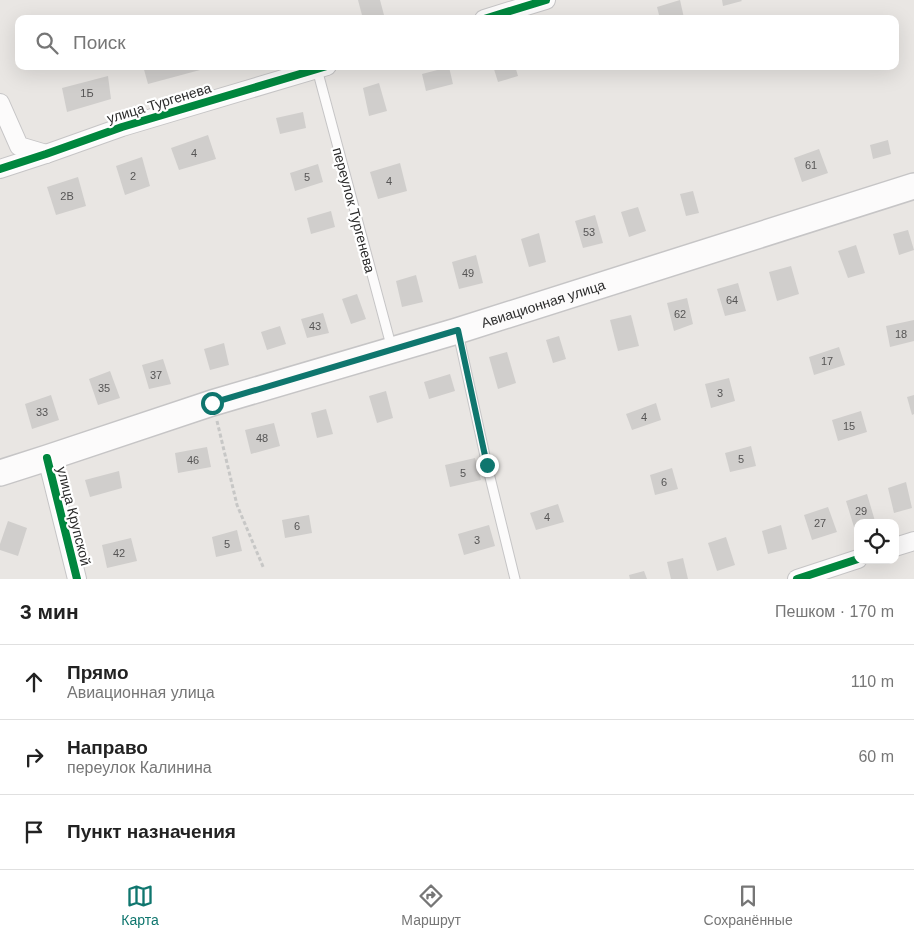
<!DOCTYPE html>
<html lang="ru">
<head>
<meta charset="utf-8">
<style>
	body { margin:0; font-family:Arial,sans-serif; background:#f2f2f2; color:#222 }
	.controls { position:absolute; right:15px; bottom:15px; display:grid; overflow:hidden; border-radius:10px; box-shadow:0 5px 20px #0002 }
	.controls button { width:45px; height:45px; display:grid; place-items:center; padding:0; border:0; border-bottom:1px solid #e0e0e0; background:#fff; color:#222; font:25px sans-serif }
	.stop { position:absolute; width:15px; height:15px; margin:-11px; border:4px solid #0f766e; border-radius:50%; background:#fff }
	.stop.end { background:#0f766e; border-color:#fff; box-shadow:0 1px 5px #0008 }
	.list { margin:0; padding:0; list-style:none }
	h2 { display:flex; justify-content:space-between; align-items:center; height:65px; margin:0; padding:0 20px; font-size:21px }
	h2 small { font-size:16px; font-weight:400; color:#767676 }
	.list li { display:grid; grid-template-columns:32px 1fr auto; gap:15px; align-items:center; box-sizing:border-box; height:75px; padding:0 20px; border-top:1px solid #e0e0e0 }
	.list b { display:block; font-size:19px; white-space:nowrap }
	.list p { margin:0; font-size:16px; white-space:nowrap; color:#767676 }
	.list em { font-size:16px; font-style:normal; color:#767676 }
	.icon { flex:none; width:28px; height:28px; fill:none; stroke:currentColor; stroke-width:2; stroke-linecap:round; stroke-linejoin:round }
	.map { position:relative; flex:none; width:914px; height:579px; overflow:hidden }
	.search { position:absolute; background:#fff; box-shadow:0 5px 20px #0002; left:15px; right:15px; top:15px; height:55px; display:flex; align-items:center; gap:12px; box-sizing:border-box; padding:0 18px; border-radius:10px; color:#767676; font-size:19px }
	.sheet { height:290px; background:#fff }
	nav { display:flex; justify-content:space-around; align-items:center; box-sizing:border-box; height:70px; border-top:1px solid #e0e0e0; background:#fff; font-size:14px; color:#767676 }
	nav a { display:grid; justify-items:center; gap:2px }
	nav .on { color:#0f766e }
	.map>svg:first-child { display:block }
</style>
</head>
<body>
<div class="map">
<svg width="914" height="579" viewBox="0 0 914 579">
	<rect width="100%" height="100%" fill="#e9e6e3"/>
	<g fill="#d0cecc">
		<path d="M358,0h22l4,15 -14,4h-7z"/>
		<path d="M680,0l4,18 -24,1 -3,-12z"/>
		<path d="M722,0h19l1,1 -19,5z"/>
		<path d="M143,66h56l1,4 -52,14z"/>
		<path d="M493,66h22l3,10 -20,6z"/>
		<path d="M449,67l4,17 -27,7 -4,-17z"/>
		<path d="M108,76l3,23 -44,13 -5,-24z"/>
		<path d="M379,83l8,28 -18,5 -6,-28z"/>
		<path d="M303,112l3,16 -26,6 -4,-16z"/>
		<path d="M208,135l8,24 -37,11 -8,-22z"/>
		<path d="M888,140l3,14 -18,5 -3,-14z"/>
		<path d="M819,149l9,24 -26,9 -8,-24z"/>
		<path d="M142,157l8,29 -25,9 -9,-29z"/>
		<path d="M400,163l7,28 -29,8 -8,-27z"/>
		<path d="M318,164l5,18 -28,9 -5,-18z"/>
		<path d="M78,177l8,29 -30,9 -9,-28z"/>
		<path d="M693,191l6,22 -13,3 -6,-22z"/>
		<path d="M638,207l8,24 -17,6 -8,-25z"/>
		<path d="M331,211l4,16 -24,7 -4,-16z"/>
		<path d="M595,215l8,28 -20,5 -8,-27z"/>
		<path d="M908,230l6,20 -15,5 -6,-21z"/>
		<path d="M539,233l7,29 -17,5 -8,-28z"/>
		<path d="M856,245l9,28 -17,5 -10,-27z"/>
		<path d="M476,255l7,28 -24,6 -7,-27z"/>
		<path d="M791,266l8,28 -22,7 -8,-29z"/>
		<path d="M416,275l7,27 -21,5 -6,-26z"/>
		<path d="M738,283l8,28 -21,5 -8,-27z"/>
		<path d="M357,294l9,25 -15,5 -9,-25z"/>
		<path d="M687,298l6,26 -19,7 -7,-28z"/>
		<path d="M323,313l6,20 -22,5 -6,-19z"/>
		<path d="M631,315l8,31 -21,5 -8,-31z"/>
		<path d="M914,320v21l-24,6 -4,-21z"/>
		<path d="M280,326l6,18 -19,6 -6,-18z"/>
		<path d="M559,336l7,23 -13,4 -7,-23z"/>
		<path d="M224,343l5,22 -19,5 -6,-21z"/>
		<path d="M839,347l6,18 -31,10 -5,-18z"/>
		<path d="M507,352l9,31 -18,6 -9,-32z"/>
		<path d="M163,359l8,25 -22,5 -7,-24z"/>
		<path d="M110,371l10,27 -22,7 -9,-26z"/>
		<path d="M450,374l5,17 -26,8 -5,-17z"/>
		<path d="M729,378l6,23 -24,7 -6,-24z"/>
		<path d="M386,391l7,27 -16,5 -8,-27z"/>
		<path d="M51,395l8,25 -27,9 -7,-25z"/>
		<path d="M914,395v19l-2,1 -5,-18z"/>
		<path d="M656,403l5,17 -29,10 -6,-16z"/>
		<path d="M326,409l7,25 -16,4 -6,-25z"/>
		<path d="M861,411l6,21 -29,9 -6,-21z"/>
		<path d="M274,423l6,23 -29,8 -6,-24z"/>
		<path d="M751,446l5,20 -26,6 -5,-19z"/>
		<path d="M207,447l4,20 -33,6 -3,-20z"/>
		<path d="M475,458l6,22 -31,7 -5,-22z"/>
		<path d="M672,468l6,21 -23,6 -5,-20z"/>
		<path d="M119,471l3,17 -32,9 -5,-17z"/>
		<path d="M906,482l6,26 -18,5 -6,-25z"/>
		<path d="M867,494l8,27 -7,2h-10v3l-4,1 -8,-26z"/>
		<path d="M558,504l6,18 -28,8 -6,-17z"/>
		<path d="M828,507l9,25 -25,8 -8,-25z"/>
		<path d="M309,515l3,18 -27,5 -3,-18z"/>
		<path d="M8,521l19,7 -9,28 -18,-6v-6z"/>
		<path d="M489,525l6,21 -31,9 -6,-21z"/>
		<path d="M781,525l6,24 -19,5 -6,-23z"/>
		<path d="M237,530l5,21 -26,6 -4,-20z"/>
		<path d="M726,537l9,28 -18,6 -9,-28z"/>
		<path d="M131,538l6,23 -30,7 -5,-23z"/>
		<path d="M683,558l5,21h-17l-4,-17z"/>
		<path d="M644,571l3,8h-17l-1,-4z"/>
	</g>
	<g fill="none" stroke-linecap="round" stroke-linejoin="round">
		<g stroke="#c6c5c6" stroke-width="11">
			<g id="lane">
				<path d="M317,69l75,280"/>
				<path d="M458,333l29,132 28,114"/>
			</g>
		</g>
		<g stroke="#c6c5c6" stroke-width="20">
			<g id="street">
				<path d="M484,19l62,-19"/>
				<path d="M0,103l19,43 27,8"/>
				<path d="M0,169l46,-15 76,-27 205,-61"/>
				<path d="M47,458l30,121"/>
				<path d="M895,547l19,-6"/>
				<path d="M797,579l61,-20"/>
			</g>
		</g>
		<g stroke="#c6c5c6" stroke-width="28">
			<g id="secondary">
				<path id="s1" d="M0,473l47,-15 165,-55 245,-72 457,-145"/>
			</g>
		</g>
		<path stroke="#c7c7c6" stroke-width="3" stroke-dasharray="4 2.5" stroke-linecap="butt" d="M217,421l20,84 27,64"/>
		<use href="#lane" stroke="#fcfbfb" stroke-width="9"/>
		<use href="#street" stroke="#fcfbfb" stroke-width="18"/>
		<use href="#secondary" stroke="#fcfbfb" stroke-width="25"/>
		<g stroke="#fff" stroke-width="11">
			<g id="cycleway">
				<path d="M484,19l62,-19"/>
				<path d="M0,169l46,-15 76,-27 205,-61"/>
				<path d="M47,458l30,121"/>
				<path d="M797,579l61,-20"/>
			</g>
		</g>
		<use href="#cycleway" stroke="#00873e" stroke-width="8"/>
	</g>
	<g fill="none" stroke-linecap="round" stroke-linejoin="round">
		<path stroke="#0f766e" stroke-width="6" d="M212,403l246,-73 29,135"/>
	</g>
	<g text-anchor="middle" stroke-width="4.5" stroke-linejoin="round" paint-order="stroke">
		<g font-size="11" fill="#565555">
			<text x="87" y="97">1Б</text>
			<text x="194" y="157">4</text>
			<text x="811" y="169">61</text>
			<text x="133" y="180">2</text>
			<text x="307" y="181">5</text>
			<text x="389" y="185">4</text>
			<text x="67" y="200">2В</text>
			<text x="589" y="236">53</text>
			<text x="468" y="277">49</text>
			<text x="732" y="304">64</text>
			<text x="680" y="318">62</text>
			<text x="315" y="330">43</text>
			<text x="901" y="338">18</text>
			<text x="827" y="365">17</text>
			<text x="156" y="379">37</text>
			<text x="104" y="392">35</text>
			<text x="720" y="397">3</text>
			<text x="42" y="416">33</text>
			<text x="644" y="421">4</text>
			<text x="849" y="430">15</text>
			<text x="262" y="442">48</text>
			<text x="741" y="463">5</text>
			<text x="193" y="464">46</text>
			<text x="463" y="477">5</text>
			<text x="664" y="486">6</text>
			<text x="861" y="515">29</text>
			<text x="547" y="521">4</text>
			<text x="820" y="527">27</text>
			<text x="297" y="530">6</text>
			<text x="477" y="544">3</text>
			<text x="227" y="548">5</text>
			<text x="119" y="557">42</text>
		</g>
		<g font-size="14" fill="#2c2c2c" stroke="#fff">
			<text transform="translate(159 103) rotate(-17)" y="5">улица Тургенева</text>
			<text transform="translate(354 210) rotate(75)" y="5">переулок Тургенева</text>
			<text dy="5" stroke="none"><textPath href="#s1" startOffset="569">Авиационная улица</textPath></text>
			<text transform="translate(74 516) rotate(76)" y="5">улица Крупской</text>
		</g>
	</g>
</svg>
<div class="controls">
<button><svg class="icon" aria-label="locate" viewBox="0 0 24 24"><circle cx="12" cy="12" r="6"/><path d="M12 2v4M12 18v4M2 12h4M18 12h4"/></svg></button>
</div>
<div class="stop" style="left:212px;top:403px"></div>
<div class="stop end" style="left:487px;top:465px"></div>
<div class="search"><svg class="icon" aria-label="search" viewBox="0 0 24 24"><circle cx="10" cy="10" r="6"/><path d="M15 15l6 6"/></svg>Поиск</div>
</div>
<section class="sheet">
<h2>3 мин<small>Пешком · 170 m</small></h2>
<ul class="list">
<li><svg class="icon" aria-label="ahead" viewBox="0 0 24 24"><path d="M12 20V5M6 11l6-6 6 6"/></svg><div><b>Прямо</b><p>Авиационная улица</p></div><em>110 m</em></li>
<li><svg class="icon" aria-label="right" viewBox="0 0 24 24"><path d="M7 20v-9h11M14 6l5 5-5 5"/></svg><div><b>Направо</b><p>переулок Калинина</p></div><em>60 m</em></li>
<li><svg class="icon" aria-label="arrive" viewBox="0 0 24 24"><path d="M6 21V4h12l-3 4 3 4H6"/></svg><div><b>Пункт назначения</b></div></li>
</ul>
</section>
<nav>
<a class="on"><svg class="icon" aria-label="map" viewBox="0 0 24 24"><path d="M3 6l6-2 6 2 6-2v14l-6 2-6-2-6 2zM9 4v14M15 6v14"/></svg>Карта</a>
<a><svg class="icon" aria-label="directions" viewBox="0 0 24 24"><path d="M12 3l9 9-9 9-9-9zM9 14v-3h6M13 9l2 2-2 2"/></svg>Маршрут</a>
<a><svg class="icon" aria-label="saved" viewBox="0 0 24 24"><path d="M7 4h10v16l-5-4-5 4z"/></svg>Сохранённые</a>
</nav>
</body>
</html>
